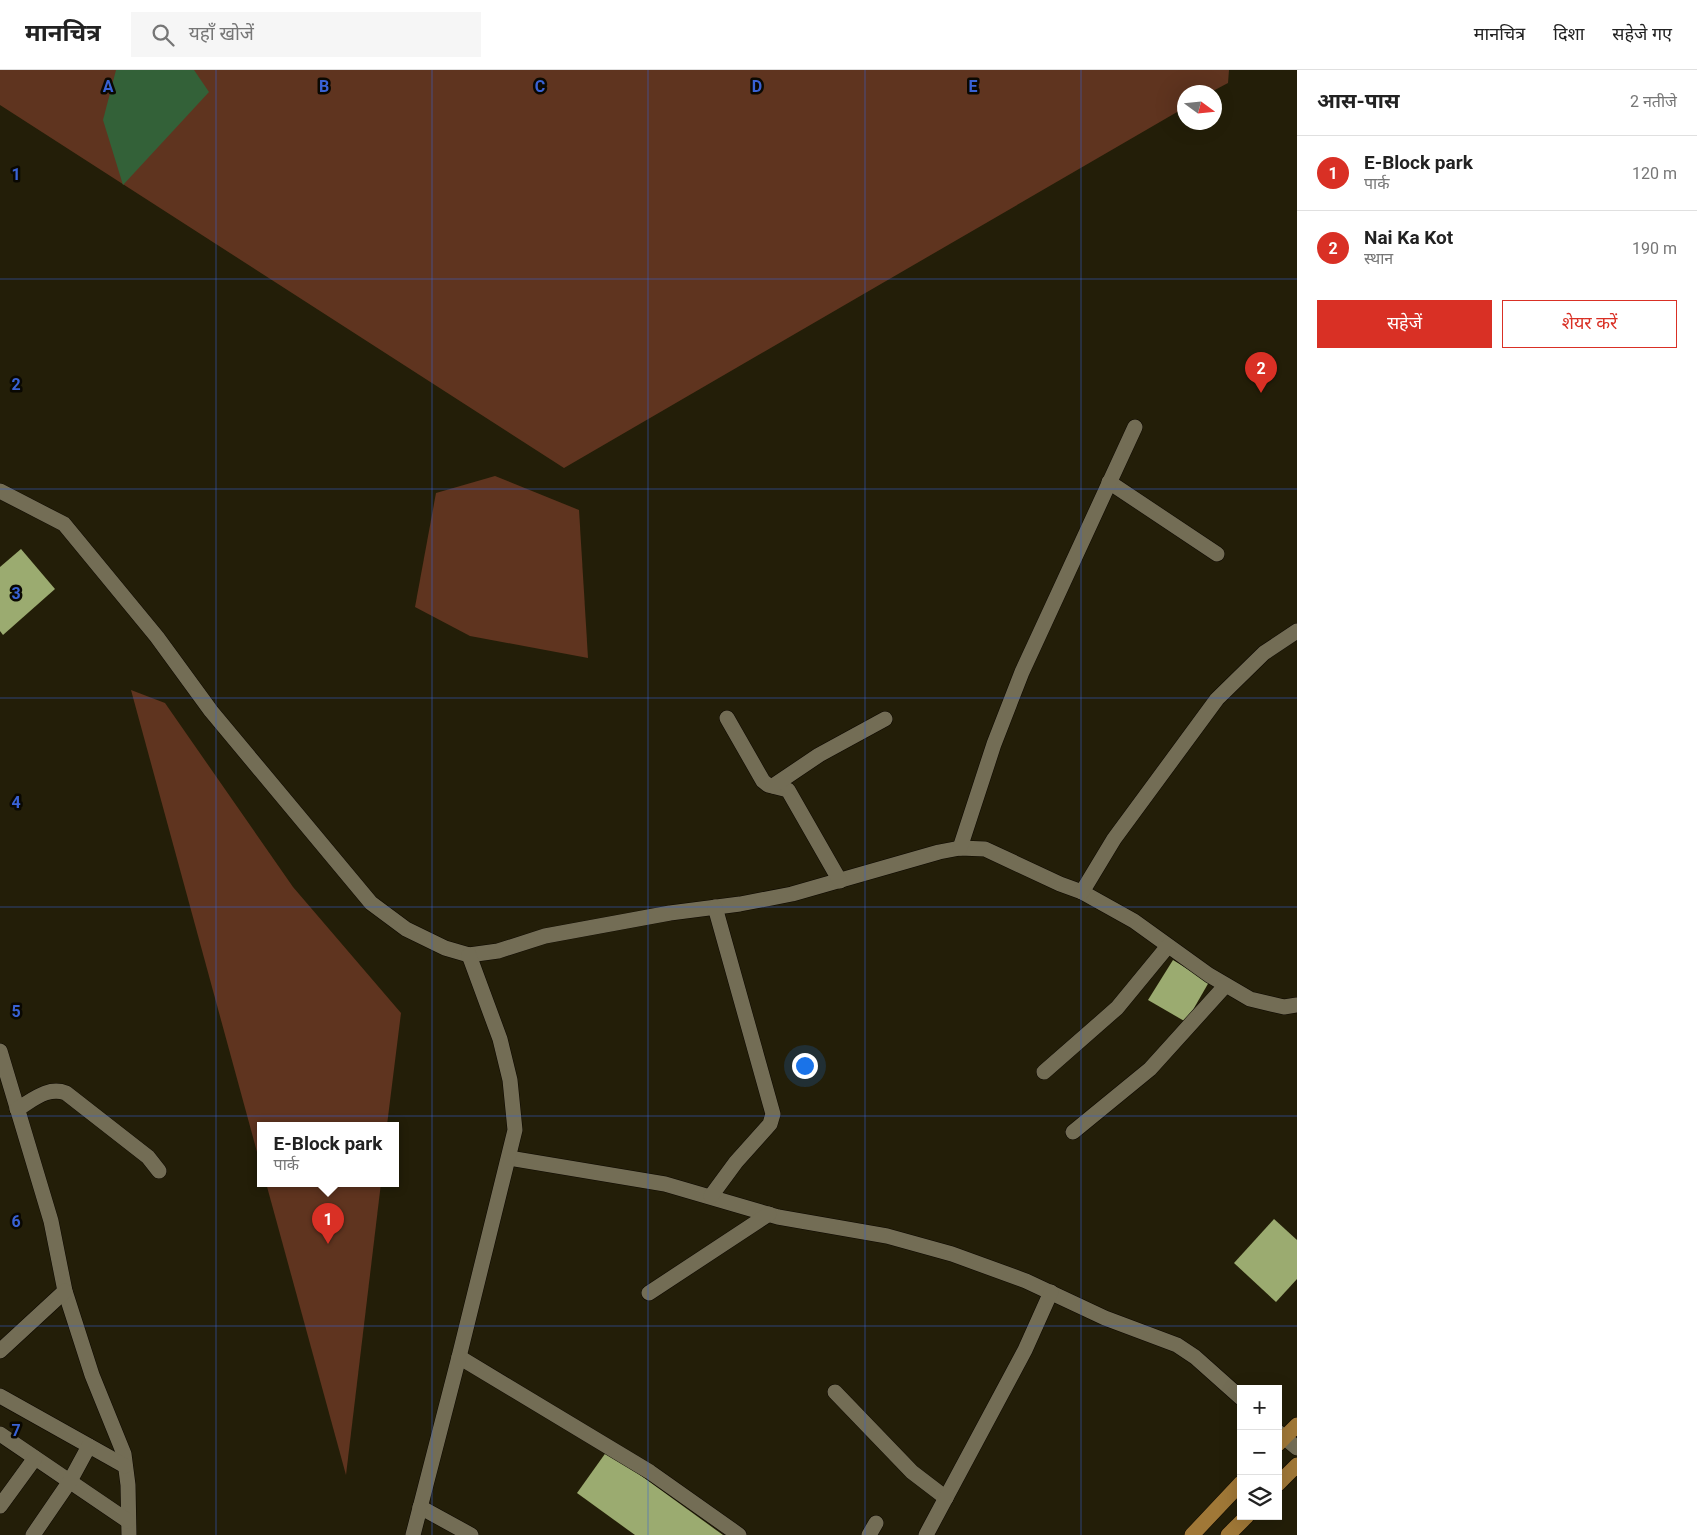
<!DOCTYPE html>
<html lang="hi">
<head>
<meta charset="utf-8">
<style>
	body { margin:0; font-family:Roboto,"Noto Sans Devanagari",sans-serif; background:#f6f6f6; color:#222 }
	.controls { position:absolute; right:15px; bottom:15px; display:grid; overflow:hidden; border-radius:0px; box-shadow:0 5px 20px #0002 }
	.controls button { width:45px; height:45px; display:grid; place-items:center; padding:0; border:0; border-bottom:1px solid #e0e0e0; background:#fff; color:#222; font:25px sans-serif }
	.compass { position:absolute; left:1177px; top:15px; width:45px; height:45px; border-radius:50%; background:#fff; box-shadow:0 5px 20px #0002; rotate:105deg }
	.you { position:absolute; left:804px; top:995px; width:18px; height:18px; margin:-12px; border:4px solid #fff; border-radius:50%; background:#1a73e8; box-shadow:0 0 0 8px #1a73e833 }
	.badge { display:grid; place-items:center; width:32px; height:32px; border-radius:50%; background:#d93025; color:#fff; font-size:16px; font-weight:700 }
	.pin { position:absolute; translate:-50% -41px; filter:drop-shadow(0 1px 2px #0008) }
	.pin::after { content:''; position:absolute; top:26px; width:18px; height:15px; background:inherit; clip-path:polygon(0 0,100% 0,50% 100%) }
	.popup { position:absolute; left:257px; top:1052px; width:142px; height:65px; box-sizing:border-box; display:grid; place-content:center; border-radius:0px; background:#fff; filter:drop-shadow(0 1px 4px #0005); font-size:16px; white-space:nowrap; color:#767676 }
	.popup b { font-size:19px; color:#222 }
	.popup::after { content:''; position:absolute; left:50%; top:100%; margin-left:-10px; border:10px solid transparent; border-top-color:#fff }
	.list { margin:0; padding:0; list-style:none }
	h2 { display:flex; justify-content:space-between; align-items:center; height:65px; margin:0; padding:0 20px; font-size:21px }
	h2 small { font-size:16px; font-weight:400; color:#767676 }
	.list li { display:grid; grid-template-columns:32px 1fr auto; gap:15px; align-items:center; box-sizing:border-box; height:75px; padding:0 20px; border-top:1px solid #e0e0e0 }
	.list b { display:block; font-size:19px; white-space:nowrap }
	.list p { margin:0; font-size:16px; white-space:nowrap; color:#767676 }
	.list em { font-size:16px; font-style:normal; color:#767676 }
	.actions { display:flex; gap:10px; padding:15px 20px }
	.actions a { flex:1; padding:11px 0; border:1px solid #d93025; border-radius:0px; text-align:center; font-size:18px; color:#d93025 }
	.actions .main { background:#d93025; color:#fff }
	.icon { flex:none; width:28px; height:28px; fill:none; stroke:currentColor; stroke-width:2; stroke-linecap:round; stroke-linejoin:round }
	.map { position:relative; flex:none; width:1297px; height:1465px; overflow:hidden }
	header { display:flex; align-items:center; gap:30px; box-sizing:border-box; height:70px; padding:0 25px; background:#fff; border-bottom:1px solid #e0e0e0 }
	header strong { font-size:24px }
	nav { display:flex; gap:28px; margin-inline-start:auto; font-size:18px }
	.search { width:350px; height:45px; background:#f6f6f6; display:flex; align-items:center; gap:12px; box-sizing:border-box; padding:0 18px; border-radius:0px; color:#767676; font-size:19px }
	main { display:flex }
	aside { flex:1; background:#fff }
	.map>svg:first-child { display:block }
</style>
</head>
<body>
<header>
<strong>मानचित्र</strong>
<div class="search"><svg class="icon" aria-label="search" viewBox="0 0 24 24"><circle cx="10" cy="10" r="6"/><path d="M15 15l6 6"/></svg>यहाँ खोजें</div>
<nav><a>मानचित्र</a><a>दिशा</a><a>सहेजे गए</a></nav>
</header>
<main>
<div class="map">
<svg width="1297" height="1465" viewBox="0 0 1297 1465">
	<rect width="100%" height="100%" fill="#231e08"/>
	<g fill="#5f341f">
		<path d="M0,0h1229l-1,13 -17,9h-27v16l-620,360 -564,-363z"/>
		<path d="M495,406l84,34 9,148 -118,-22 -55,-29 21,-114z"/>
		<path d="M131,620l34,13 128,184 108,126 -14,112h-127v38z"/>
		<path d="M266,1113h115l-35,292z"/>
	</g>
	<path fill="#336138" d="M116,0h78l15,22 -86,93 -20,-65z"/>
	<g fill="#9bab70">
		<path d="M21,479l34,40 -52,46 -3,-4v-64z"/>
		<path d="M1173,890l36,22 -23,40 -38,-22z"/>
		<path d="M1274,1149l23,21v39l-21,23 -42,-39z"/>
		<path d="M607,1381l116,84h-88l-58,-42z"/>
	</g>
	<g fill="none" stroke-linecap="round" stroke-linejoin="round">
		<g stroke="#0d0800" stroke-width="16">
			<g id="minor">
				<path d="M1109,412l108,72"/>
				<path d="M0,421l64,33 93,113 54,74 160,192 35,26 39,19 24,7 29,-4 47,-15 125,-23 70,-9 52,-10 147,-42 21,-4 25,1 75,35 22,8 52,29 75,54 41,24 34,8 13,-2"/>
				<path d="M727,648l36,63 5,4 20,5 52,91"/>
				<path d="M773,716l46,-31 66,-36"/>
				<path d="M960,778l34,-104 28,-72 113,-245"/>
				<path d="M1082,822l32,-53 103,-140 47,-46 33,-22"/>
				<path d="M0,981l51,170 14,70 27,84 32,79 4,31 1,50"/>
				<path d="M1044,1002l73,-64 51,-62"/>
				<path d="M17,1039c16,-9 31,-23 49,-16l82,64 11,14"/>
				<path d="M1073,1062l77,-63 75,-83"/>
				<path d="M509,1088l156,26 113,33 109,19 65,18 74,27 79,37 72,27 18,12 46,41"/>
				<path d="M711,1126l25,-34 34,-38 3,-10 -58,-207"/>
				<path d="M649,1223l120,-79"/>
				<path d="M0,1281l65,-60"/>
				<path d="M459,1287l191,115 89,63"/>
				<path d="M835,1322l77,80 34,26"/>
				<path d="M0,1326l125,70"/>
				<path d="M1278,1362l19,16"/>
				<path d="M0,1364l128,87"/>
				<path d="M0,1436l35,-48"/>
				<path d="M420,1437l51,28"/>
				<path d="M33,1465l37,-54 19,-35"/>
				<path d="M413,1465l46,-178 56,-227 -5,-50 -10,-41 -31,-84"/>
				<path d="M869,1465l7,-12"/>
				<path d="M926,1465l99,-185 26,-58"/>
			</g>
		</g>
		<g stroke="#0d0800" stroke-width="16">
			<g id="major">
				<path d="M1278,1374l19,-19"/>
				<path d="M1278,1414l19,-19"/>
				<path d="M1192,1465l49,-52"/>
				<path d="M1228,1465l19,-19"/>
			</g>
		</g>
		<use href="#minor" stroke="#736d55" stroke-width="15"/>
		<use href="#major" stroke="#a07837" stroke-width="15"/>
	</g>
	<path fill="none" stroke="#3962d5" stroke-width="1" stroke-opacity="0.55" d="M216,0v1465M432,0v1465M648,0v1465M865,0v1465M1081,0v1465M0,209h1297M0,419h1297M0,628h1297M0,837h1297M0,1046h1297M0,1256h1297"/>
	<g font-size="16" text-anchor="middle" font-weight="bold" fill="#3962d5" stroke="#0a0802" stroke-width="5" stroke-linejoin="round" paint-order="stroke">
		<text x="108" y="22">A</text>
		<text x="324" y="22">B</text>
		<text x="540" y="22">C</text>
		<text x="757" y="22">D</text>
		<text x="973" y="22">E</text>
		<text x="16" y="110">1</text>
		<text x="16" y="320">2</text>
		<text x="16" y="529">3</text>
		<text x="16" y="738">4</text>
		<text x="16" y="947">5</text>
		<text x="16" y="1157">6</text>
		<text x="16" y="1366">7</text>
	</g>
</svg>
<div class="controls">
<button>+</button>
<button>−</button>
<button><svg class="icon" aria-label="layers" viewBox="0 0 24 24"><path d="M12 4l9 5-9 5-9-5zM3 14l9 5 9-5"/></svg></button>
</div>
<svg class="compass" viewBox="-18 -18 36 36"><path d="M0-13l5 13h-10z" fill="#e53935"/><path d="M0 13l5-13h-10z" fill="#767676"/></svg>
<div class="you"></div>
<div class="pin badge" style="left:328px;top:1174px">1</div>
<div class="popup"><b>E-Block park</b>पार्क</div>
<div class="pin badge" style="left:1261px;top:323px">2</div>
</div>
<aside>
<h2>आस-पास<small>2 नतीजे</small></h2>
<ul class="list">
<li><span class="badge">1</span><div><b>E-Block park</b><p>पार्क</p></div><em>120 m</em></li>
<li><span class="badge">2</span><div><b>Nai Ka Kot</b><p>स्थान</p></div><em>190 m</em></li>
</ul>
<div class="actions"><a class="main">सहेजें</a><a>शेयर करें</a></div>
</aside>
</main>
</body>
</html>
